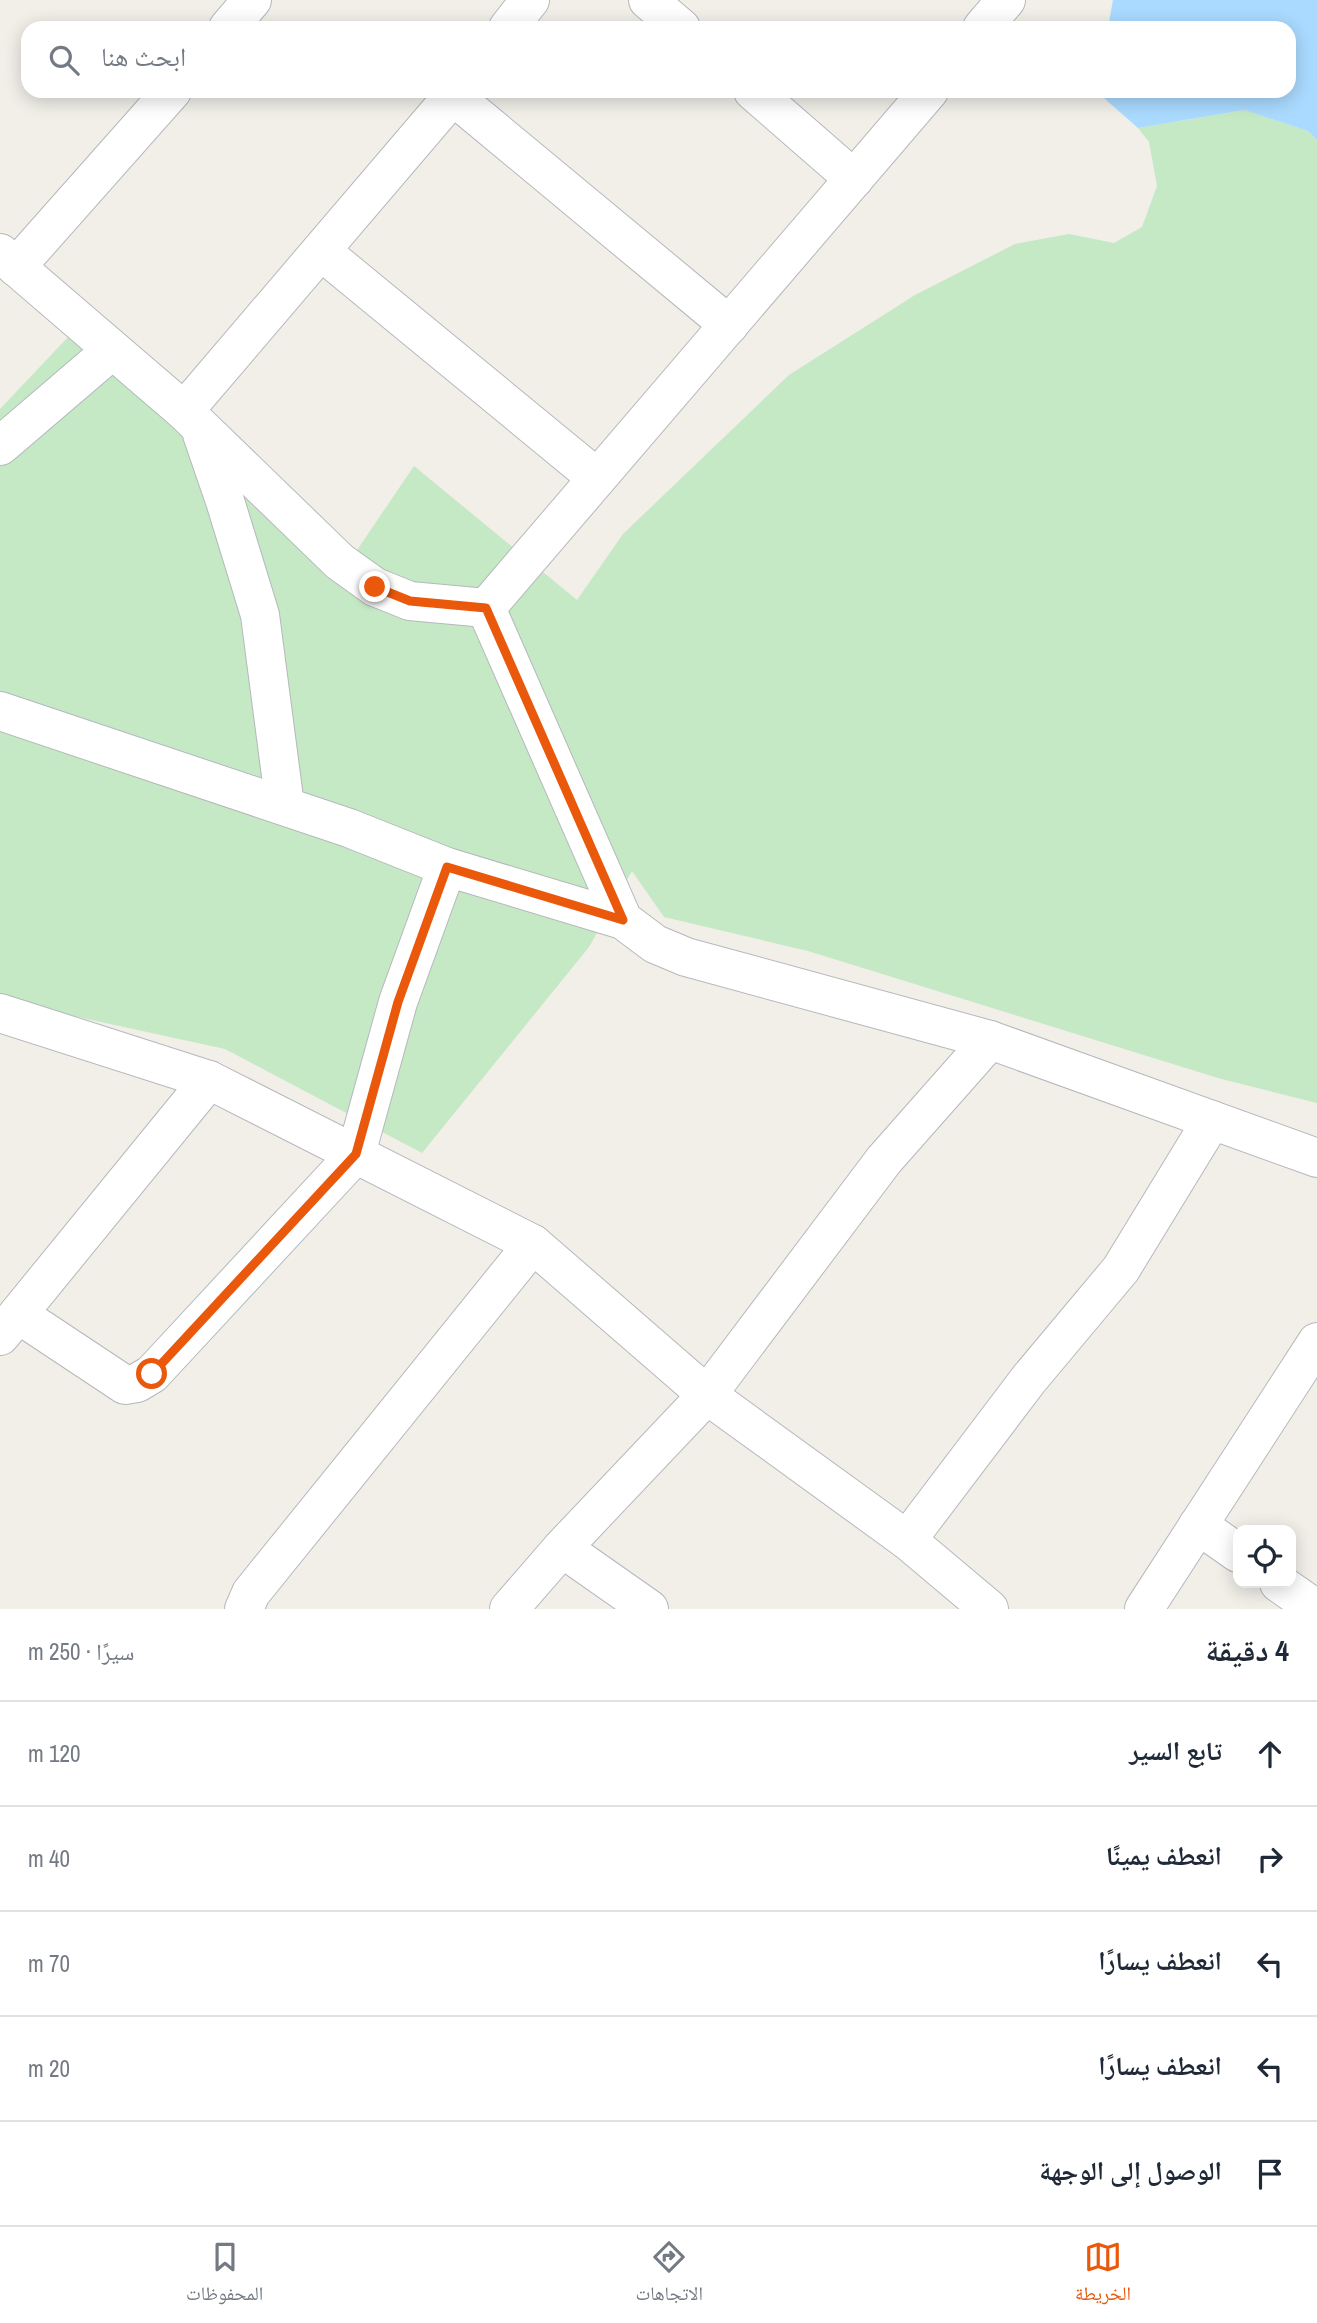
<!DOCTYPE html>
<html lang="ar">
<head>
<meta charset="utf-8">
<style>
	body { margin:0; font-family:"Archivo Narrow","Noto Naskh Arabic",sans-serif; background:#f6f6f7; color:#1f2937; direction:rtl }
	.controls { position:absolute; right:21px; bottom:21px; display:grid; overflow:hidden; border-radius:14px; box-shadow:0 4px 18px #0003 }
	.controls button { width:63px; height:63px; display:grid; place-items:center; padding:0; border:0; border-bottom:2px solid #e0e1e3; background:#fff; color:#1f2937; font:35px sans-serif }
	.stop { position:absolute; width:21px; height:21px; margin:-16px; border:5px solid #ea580c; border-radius:50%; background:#fff }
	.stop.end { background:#ea580c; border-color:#fff; box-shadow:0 2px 7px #0008 }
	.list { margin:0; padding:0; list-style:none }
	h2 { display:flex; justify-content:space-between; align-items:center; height:91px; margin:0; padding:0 28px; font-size:30px }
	h2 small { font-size:23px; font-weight:400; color:#747a83 }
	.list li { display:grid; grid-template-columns:46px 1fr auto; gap:21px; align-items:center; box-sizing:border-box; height:105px; padding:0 28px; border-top:2px solid #e0e1e3 }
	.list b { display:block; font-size:26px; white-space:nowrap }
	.list em { font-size:23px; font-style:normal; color:#747a83 }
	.icon { flex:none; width:38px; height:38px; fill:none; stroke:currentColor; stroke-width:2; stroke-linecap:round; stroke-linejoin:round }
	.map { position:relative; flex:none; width:1317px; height:1609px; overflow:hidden; direction:ltr }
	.search { position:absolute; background:#fff; box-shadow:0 4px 18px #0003; left:21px; right:21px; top:21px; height:77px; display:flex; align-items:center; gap:18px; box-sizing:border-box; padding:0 24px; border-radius:21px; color:#747a83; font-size:26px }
	.sheet { height:616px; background:#fff }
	nav { display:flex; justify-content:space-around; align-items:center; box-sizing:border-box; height:98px; border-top:2px solid #e0e1e3; background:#fff; font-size:19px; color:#747a83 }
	nav a { display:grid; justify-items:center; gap:4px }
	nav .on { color:#ea580c }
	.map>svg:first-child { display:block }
</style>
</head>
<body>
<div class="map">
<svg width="1317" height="1609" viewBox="0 0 1317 1609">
	<rect width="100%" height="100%" fill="#f1efe8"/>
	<path fill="#c5e8c5" d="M1244,110l64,21 9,9v963l-99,-25 -410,-127 -144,-34 -32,-46 -43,76 -167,206 -197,-104 -225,-49v-591l70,-74 281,224 63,-93 163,134 46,-66 166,-159 126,-80 100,-51 54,-10 45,9 28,-16 15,-41 -8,-44 -11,-14z"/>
	<path fill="#aadaff" d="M1113,0h204v140l-9,-9 -64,-21 -106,18 -42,-37h193v-63h-181z"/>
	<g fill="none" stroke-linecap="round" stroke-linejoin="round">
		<g stroke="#b5b8bc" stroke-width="40">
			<g id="minor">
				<path d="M648,0l33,28"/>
				<path d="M228,28l24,-28"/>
				<path d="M508,28l22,-28"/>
				<path d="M982,28l24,-28"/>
				<path d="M753,91l101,88"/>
				<path d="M453,96l276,229"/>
				<path d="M321,251l276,227"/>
				<path d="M0,253l184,158 156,151 35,25 35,14 76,7"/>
				<path d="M16,267l156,-176"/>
				<path d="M184,411l273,-320"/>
				<path d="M202,434l23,67 35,114 25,191"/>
				<path d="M0,446l111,-95"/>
				<path d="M486,608l443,-517"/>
				<path d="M486,608l137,312"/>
				<path d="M0,711l349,117 98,39 176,53 32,24 31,13 304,83 327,118"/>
				<path d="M0,1013l209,67 324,164 174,151 200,145 82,69"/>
				<path d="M18,1314l107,71 12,-2 15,-9 204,-220 42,-152 49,-135"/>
				<path d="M0,1336l209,-256"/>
				<path d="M1198,1525l40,28"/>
				<path d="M907,1540l122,-161 92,-110 91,-149"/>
				<path d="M562,1548l87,61"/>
				<path d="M1279,1583l37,26"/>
				<path d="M244,1609l7,-16 282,-349"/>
				<path d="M509,1609l53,-61 145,-153 177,-235 106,-120"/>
				<path d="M1144,1609l173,-267"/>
			</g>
		</g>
		<use href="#minor" stroke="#fff" stroke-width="38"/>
	</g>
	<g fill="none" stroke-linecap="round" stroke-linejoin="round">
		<path stroke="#ea580c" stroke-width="9" d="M152,1374l204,-220 42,-152 49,-135 176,53 -137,-312 -76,-7 -35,-14"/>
	</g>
</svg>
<div class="controls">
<button><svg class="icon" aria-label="locate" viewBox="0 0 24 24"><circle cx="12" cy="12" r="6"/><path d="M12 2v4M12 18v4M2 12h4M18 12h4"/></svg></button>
</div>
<div class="stop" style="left:152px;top:1374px"></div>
<div class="stop end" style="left:375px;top:587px"></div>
<div class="search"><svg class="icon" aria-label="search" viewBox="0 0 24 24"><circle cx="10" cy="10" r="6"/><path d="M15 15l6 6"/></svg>ابحث هنا</div>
</div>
<section class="sheet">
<h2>4 دقيقة<small>سيرًا · 250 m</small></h2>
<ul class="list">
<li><svg class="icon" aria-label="ahead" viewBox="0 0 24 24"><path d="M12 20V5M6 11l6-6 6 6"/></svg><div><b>تابع السير</b></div><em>120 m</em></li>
<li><svg class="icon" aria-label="right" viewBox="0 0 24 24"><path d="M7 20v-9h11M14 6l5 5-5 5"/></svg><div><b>انعطف يمينًا</b></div><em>40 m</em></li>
<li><svg class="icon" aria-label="left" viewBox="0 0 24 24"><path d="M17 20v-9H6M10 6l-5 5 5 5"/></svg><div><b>انعطف يسارًا</b></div><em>70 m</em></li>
<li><svg class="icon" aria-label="left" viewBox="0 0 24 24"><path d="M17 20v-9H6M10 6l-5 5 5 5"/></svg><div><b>انعطف يسارًا</b></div><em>20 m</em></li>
<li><svg class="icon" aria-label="arrive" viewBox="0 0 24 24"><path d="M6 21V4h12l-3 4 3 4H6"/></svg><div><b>الوصول إلى الوجهة</b></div></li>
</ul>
</section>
<nav>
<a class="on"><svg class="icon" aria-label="map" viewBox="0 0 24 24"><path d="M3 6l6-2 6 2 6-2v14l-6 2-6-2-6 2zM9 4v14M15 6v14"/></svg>الخريطة</a>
<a><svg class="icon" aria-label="directions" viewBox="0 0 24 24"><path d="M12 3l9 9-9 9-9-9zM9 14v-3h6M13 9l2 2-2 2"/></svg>الاتجاهات</a>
<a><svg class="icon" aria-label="saved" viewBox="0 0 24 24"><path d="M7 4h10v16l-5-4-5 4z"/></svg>المحفوظات</a>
</nav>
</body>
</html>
